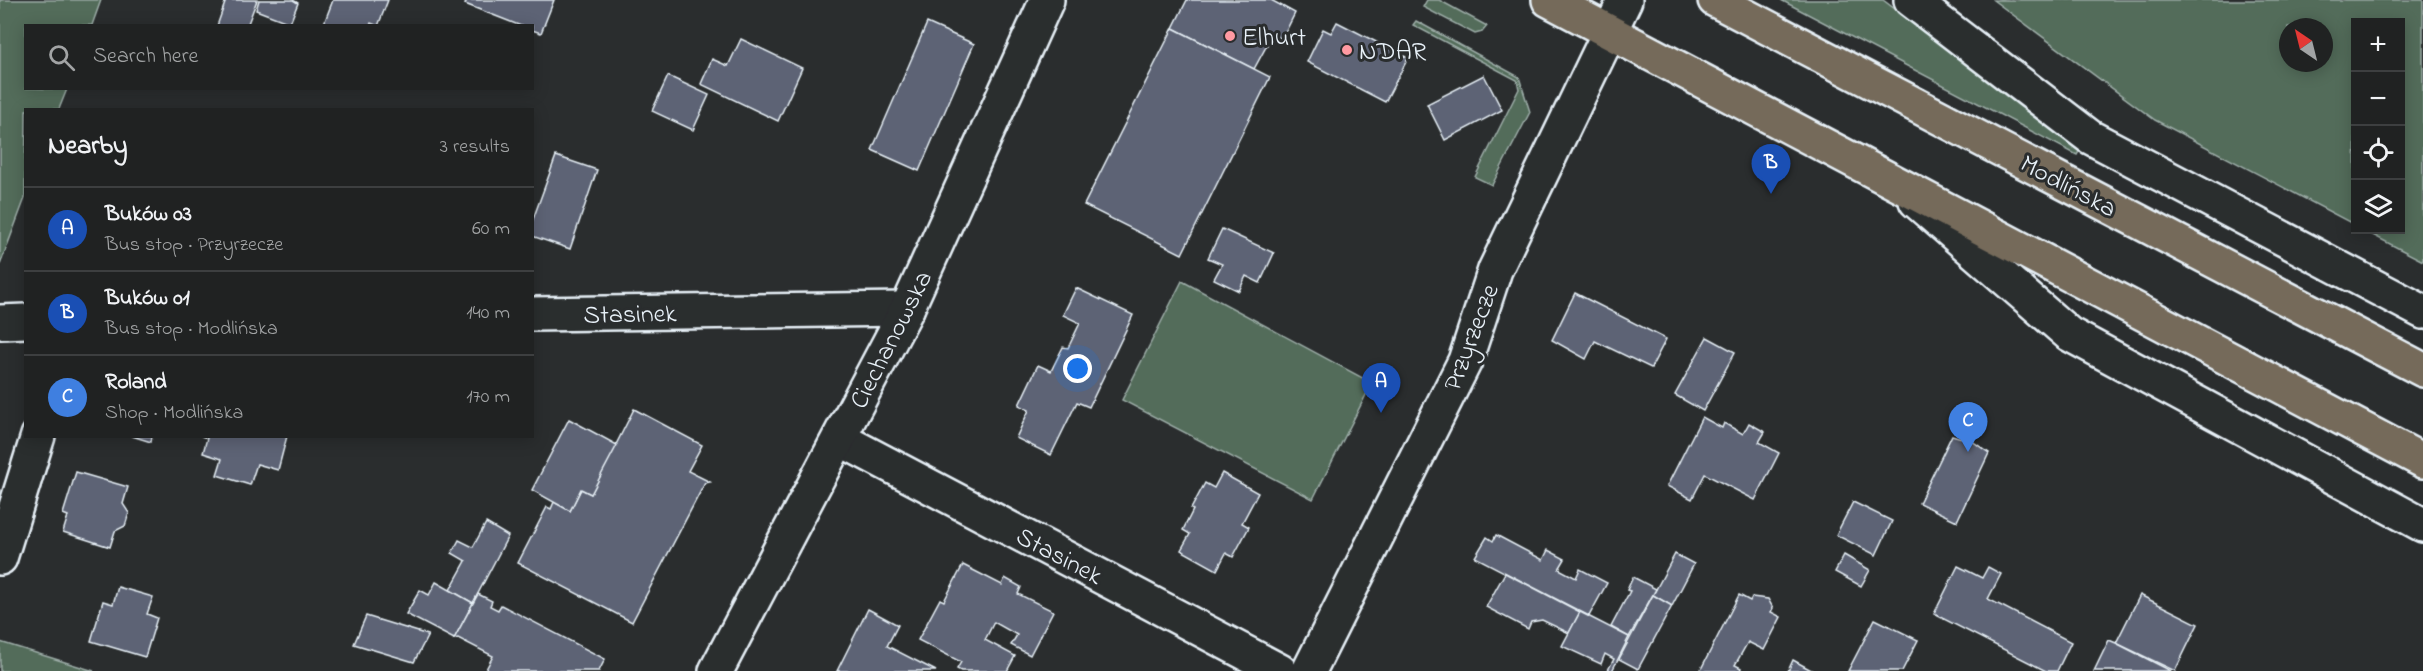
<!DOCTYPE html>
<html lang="en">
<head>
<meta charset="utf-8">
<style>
	body { margin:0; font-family:"Indie Flower",sans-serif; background:#2d2f2f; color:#f1f3f6 }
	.controls { position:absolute; right:18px; top:18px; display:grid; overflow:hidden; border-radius:0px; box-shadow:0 3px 15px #0003 }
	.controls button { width:54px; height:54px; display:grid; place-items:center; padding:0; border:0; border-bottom:2px solid #3d3f40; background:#202222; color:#f1f3f6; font:30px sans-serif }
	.compass { position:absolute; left:2279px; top:18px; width:54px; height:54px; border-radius:50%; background:#202222; box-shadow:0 3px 15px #0003; rotate:325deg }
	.you { position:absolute; left:1078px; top:369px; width:21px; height:21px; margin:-15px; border:4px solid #fff; border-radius:50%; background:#1a73e8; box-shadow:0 0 0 9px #1a73e833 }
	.badge { display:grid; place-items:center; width:39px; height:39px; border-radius:50%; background:#ff9aa2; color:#fff; font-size:20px; font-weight:700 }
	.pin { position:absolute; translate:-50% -50px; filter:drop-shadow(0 2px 3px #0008) }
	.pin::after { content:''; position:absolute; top:32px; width:21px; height:18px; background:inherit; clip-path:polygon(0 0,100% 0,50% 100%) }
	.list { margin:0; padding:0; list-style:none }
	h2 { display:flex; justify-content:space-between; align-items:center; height:78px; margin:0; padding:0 24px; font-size:26px }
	h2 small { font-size:20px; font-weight:400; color:#a2a4a5 }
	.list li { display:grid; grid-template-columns:39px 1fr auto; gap:18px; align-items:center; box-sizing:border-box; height:84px; padding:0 24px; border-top:2px solid #3d3f40 }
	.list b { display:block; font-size:22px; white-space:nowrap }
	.list p { margin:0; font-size:20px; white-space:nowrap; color:#a2a4a5 }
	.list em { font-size:20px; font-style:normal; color:#a2a4a5 }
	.icon { flex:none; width:33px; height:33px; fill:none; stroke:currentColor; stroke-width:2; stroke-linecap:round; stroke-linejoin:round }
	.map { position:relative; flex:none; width:2423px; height:671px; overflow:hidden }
	.search { position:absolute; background:#202222; box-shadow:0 3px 15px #0003; left:24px; top:24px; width:510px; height:66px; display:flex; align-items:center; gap:15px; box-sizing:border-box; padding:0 21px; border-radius:0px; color:#a2a4a5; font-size:22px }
	.panel { position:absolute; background:#202222; box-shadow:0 3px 15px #0003; left:24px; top:108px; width:510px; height:330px; border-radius:0px }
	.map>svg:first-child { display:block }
</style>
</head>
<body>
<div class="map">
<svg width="2423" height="671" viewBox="0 0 2423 671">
	<rect width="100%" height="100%" fill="#2a2d2e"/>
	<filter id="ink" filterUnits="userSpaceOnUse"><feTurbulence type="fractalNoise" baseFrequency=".0167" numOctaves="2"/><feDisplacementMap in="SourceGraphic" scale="12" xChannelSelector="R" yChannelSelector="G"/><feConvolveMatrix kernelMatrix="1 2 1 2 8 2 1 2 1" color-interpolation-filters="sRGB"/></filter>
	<g filter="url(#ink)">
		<g fill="#536c5a" stroke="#9eaea9" stroke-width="1.5" fill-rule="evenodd">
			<path d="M0,0h101l-9,25 -66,1v62l41,1 -8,20 -33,1 -1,88 -25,67z"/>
			<path d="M1427,0h12l48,26 -5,6 -7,2 -52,-27z"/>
			<path d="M1781,0h102l197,150 -3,5z"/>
			<path d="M1993,0h430v261l-60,-31h37v-208h-44l-1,203 -200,-105zM2288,27h36v36h-36z"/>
			<path d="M1416,21l103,56 11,35 -38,73 -17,-8 44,-88 -2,-9 -104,-55z"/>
			<path d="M1182,281l190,102 -59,116 -191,-99z"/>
			<path d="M0,642l94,29h-94z"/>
		</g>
		<g fill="#5d6374" stroke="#e8f1f8" stroke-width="1.5">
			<path d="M226,0h31l-10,26h-30z"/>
			<path d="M259,0h34l5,3 -8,20 -34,-13z"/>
			<path d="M333,0h55l-10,26 -7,-3 -1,3h-47z"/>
			<path d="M467,0h87l-13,33 -9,-3v-4h-11l-56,-22z"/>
			<path d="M1187,0h84l24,13 -13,26 -9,-5 -19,35 -81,-41z"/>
			<path d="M1337,22l71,36 -23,44 -78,-40 16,-33 8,4z"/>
			<path d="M927,23l47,21 -55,127 -47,-21z"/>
			<path d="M1173,28l97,49 -88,177 -98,-49z"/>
			<path d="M741,39l61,29 -24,53 -77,-37 11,-25 16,7z"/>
			<path d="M1484,75l18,35 -57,30 -18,-36z"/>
			<path d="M668,76l41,19 -16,35 -41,-19z"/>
			<path d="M556,156l41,14 -27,79 -38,-13v-14z"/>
			<path d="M1222,229l52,24 -14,30 -14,-7 -7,15 -25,-12 8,-15 -14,-6z"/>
			<path d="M1076,288l57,27 -44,92 -12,-5 -26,53 -35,-17 13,-28 -10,-5 19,-40 13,6 12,-24 5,1 12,-25 -17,-8z"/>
			<path d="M1575,293l91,46 -15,29 -56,-27 -9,18 -34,-19z"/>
			<path d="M1707,337l28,15 -32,59 -28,-16z"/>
			<path d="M634,409l68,36 -14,26 22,11 -5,1 -73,139 -114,-59 29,-56 4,2 3,-7 16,9 11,-22 10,5z"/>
			<path d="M1702,417l20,11 2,-5 19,11 6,-11 16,9 -6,10 20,11 -24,47 -50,-26 -13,25 -25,-13z"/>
			<path d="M569,419l48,26 -26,49 -10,-5 -11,22 -38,-21z"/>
			<path d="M1952,435l20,6 17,12 -32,68 -38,-18z"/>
			<path d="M132,436h20l-1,6z"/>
			<path d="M201,436h86l-9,34 -21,-6 -7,21 -33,-10 5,-16 -19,-6 4,-15z"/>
			<path d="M76,472l52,15 -5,17 6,9 -4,13 -10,5 -5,16 -47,-15 5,-16 -5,-2z"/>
			<path d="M1222,473l36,20 -16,30 7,4 -16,30 -7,-4 -9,17 -36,-20 9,-16 -7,-4 10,-20 -2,-1 14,-26 9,5z"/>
			<path d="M1853,502l39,19 -16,34 -40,-20z"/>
			<path d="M486,523l22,13 -35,67 -23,-13 16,-29 -14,-8 7,-13 14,7z"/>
			<path d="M1496,535l47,25 5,-10 17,9 -6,10 17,9 4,-9 27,14 -18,33 -114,-59 12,-20 6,4z"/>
			<path d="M1675,554l19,10 -22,42 -19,-11z"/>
			<path d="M1844,555l26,15 -9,16 -26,-14z"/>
			<path d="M963,565l39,20 3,-7 16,9 -3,7 35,17 -23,44 -19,-10 6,-10 -23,-13 -9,18 30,16 -8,15h-46l-4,-2 4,-7 -43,-22 22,-41 4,2z"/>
			<path d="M1958,566l24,12 6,-11 13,7 -13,25 83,43 -14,29h-11l-112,-57z"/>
			<path d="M1505,573l75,39 -11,21 -27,-13 -11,2 -3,7 -42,-22z"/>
			<path d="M1633,577l23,12 -27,48 -18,-10 19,-36 -3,-1z"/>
			<path d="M436,582l37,21 -19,36 -48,-25 14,-24 9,5z"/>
			<path d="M118,587l35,10 -6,17 10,4 -12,39 -54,-16 12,-40 10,3z"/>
			<path d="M478,594l14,7 -2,5 8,4 3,-5 104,54 -6,12h-114l8,-15 -35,-18 -4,1z"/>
			<path d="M1653,595l19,11 -34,63 -19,-10z"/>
			<path d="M1739,595l11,6 2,-4 16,2 5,9 -2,4 10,5 -17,33 -16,-8 -13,23 6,3 -1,3h-40z"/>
			<path d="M2140,595l58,29 -23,47 -59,-28z"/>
			<path d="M868,609l30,16 -11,21 49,25h-99z"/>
			<path d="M1580,612l49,25 -17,34 -4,-1 6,-11 -9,-5 -4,10 -39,-18z"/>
			<path d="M366,616l62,19 -14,27 -60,-18z"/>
			<path d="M1875,619l43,21 -16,31h-54z"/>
			<path d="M2109,640l7,3 55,28h-77z"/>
			<path d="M1793,660l20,11h-25z"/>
		</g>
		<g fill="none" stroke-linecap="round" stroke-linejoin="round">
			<g stroke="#e8f1f8" stroke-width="38">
				<g id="minor">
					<path d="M1911,0l179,137 333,175"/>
					<path d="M1916,201l153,133 354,191"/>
					<path d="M532,314l375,-5"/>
					<path d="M0,322l26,-1"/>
					<path d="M840,439l440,232"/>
					<path d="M0,558l38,-122"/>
					<path d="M716,671l191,-362 140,-309"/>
					<path d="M1309,671l156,-310 30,-91 130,-270"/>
				</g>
			</g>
			<g stroke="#e8f1f8" stroke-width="38">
				<g id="primary">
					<path d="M1549,0l874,461"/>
					<path d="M1715,0l708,370"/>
				</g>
			</g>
			<use href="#minor" stroke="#2a2d2e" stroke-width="33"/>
			<use href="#primary" stroke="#746a5a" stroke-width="33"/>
		</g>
	</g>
	<g fill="#ff9aa2" stroke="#2a2d2e" stroke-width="2">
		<circle cx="1230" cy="36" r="6"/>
		<circle cx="1347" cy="50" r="6"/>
	</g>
	<g text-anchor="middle" stroke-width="6" stroke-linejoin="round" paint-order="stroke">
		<g font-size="26" fill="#e8f1f8" stroke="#2a2d2e" text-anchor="start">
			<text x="1242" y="45">Elhurt</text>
			<text x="1359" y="59">NDAR</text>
		</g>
		<g font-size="26" fill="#e8f1f8" stroke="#2a2d2e">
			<text transform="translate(2069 185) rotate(28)" y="9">Modlińska</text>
			<text transform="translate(630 313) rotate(-1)" y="9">Stasinek</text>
			<text transform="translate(1470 337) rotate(-69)" y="9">Przyrzecze</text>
			<text transform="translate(890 339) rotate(-63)" y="9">Ciechanowska</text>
			<text transform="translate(1060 555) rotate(28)" y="9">Stasinek</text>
		</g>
	</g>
</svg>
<div class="controls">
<button>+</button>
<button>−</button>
<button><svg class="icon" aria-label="locate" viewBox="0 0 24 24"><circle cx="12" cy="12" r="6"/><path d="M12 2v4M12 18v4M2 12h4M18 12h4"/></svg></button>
<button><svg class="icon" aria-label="layers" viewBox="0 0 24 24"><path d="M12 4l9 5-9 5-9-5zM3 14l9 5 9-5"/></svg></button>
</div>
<svg class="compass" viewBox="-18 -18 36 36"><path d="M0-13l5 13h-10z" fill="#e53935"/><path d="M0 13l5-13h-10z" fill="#a2a4a5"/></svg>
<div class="you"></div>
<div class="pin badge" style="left:1381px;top:413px;background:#1a4fb4">A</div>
<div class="pin badge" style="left:1771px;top:194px;background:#1a4fb4">B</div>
<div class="pin badge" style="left:1968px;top:452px;background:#3f7fe0">C</div>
<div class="search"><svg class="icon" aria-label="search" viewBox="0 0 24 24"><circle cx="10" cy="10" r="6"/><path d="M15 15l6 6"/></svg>Search here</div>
<section class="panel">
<h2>Nearby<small>3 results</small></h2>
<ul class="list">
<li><span class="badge" style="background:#1a4fb4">A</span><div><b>Buków 03</b><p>Bus stop · Przyrzecze</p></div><em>60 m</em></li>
<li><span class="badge" style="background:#1a4fb4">B</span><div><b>Buków 01</b><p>Bus stop · Modlińska</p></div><em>140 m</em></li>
<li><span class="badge" style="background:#3f7fe0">C</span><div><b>Roland</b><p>Shop · Modlińska</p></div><em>170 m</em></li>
</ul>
</section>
</div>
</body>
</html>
